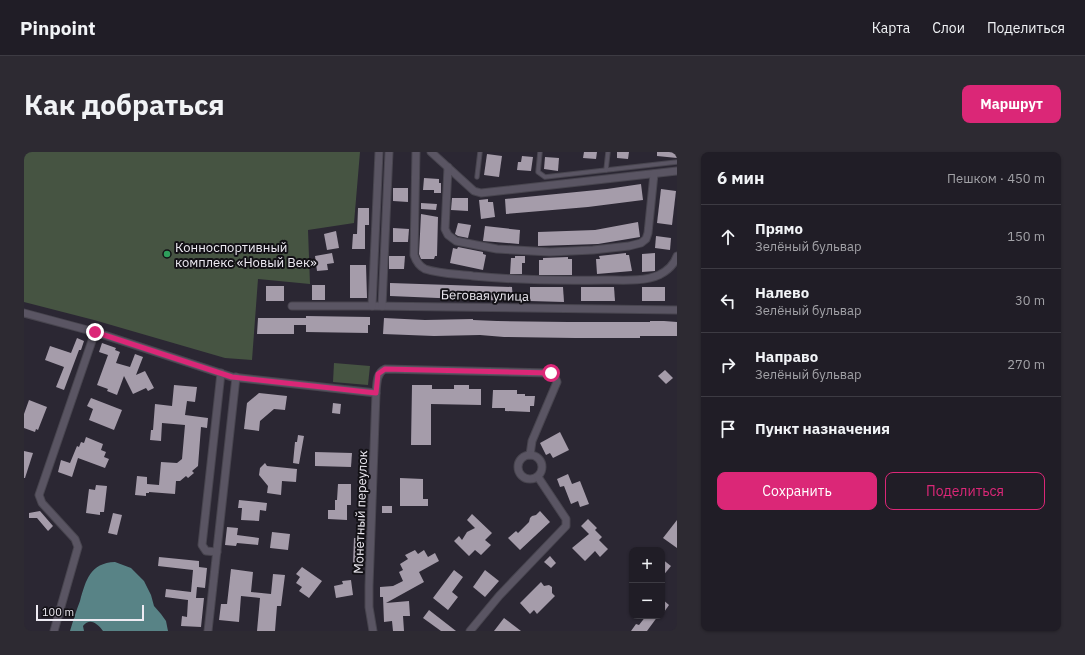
<!DOCTYPE html>
<html lang="ru">
<head>
<meta charset="utf-8">
<style>
	body { margin:0; font-family:"IBM Plex Sans",sans-serif; background:#2d2a32; color:#f1f3f6 }
	.controls { position:absolute; right:12px; bottom:12px; display:grid; overflow:hidden; border-radius:8px; box-shadow:0 1px 3px #0004 }
	.controls button { width:36px; height:36px; display:grid; place-items:center; padding:0; border:0; border-bottom:1px solid #3d3b43; background:#201d26; color:#f1f3f6; font:20px sans-serif }
	.scale { position:absolute; left:12px; bottom:10px; width:108px; box-sizing:border-box; padding-left:4px; border:2px solid #eeebf3; border-top:0; font-size:11px; line-height:14px; white-space:nowrap; color:#eeebf3; -webkit-text-stroke:3px #131116; paint-order:stroke }
	.stop { position:absolute; width:12px; height:12px; margin:-9px; border:3px solid #db2777; border-radius:50%; background:#fff }
	.stop.end { background:#db2777; border-color:#fff; box-shadow:0 1px 4px #0008 }
	.list { margin:0; padding:0; list-style:none }
	h2 { display:flex; justify-content:space-between; align-items:center; height:52px; margin:0; padding:0 16px; font-size:17px }
	h2 small { font-size:13px; font-weight:400; color:#a2a2a7 }
	.list li { display:grid; grid-template-columns:26px 1fr auto; gap:12px; align-items:center; box-sizing:border-box; height:64px; padding:0 16px; border-top:1px solid #3d3b43 }
	.list b { display:block; font-size:15px; white-space:nowrap }
	.list p { margin:0; font-size:13px; white-space:nowrap; color:#a2a2a7 }
	.list em { font-size:13px; font-style:normal; color:#a2a2a7 }
	.actions { display:flex; gap:8px; padding:12px 16px }
	.actions a { flex:1; padding:9px 0; border:1px solid #db2777; border-radius:8px; text-align:center; font-size:14px; color:#db2777 }
	.actions .main { background:#db2777; color:#fff }
	.icon { flex:none; width:22px; height:22px; fill:none; stroke:currentColor; stroke-width:2; stroke-linecap:round; stroke-linejoin:round }
	.map { position:relative; flex:none; width:653px; height:479px; overflow:hidden; border-radius:8px }
	header { display:flex; align-items:center; gap:24px; box-sizing:border-box; height:56px; padding:0 20px; background:#201d26; border-bottom:1px solid #3d3b43 }
	header strong { font-size:19px }
	nav { display:flex; gap:22px; margin-inline-start:auto; font-size:14px }
	.intro { display:flex; align-items:center; justify-content:space-between; box-sizing:border-box; height:96px; padding:0 24px }
	h1 { margin:0; font-size:28px }
	.button { padding:10px 18px; border-radius:8px; background:#db2777; color:#fff; font-size:14px; font-weight:700 }
	main { display:flex; gap:24px; padding:0 24px }
	aside { flex:1; background:#201d26; border-radius:8px; box-shadow:0 1px 3px #0004 }
	.map>svg:first-child { display:block }
</style>
</head>
<body>
<header>
<strong>Pinpoint</strong>
<nav><a>Карта</a><a>Слои</a><a>Поделиться</a></nav>
</header>
<div class="intro"><h1>Как добраться</h1><a class="button">Маршрут</a></div>
<main>
<div class="map">
<svg width="653" height="479" viewBox="0 0 653 479">
	<rect width="100%" height="100%" fill="#2b2733"/>
	<g fill="#465442">
		<path d="M0,0h336l-6,71 -46,7 2,54 -52,-5 -6,81 -27,-2 -131,-38 -70,-18z"/>
		<path d="M310,211l36,3 -2,19 -35,-3z"/>
	</g>
	<path fill="#588386" d="M91,410l16,6 13,13 7,14 3,11 7,8 5,7 2,10h-65c-5,-7 -13,-14 -20,-5l1,5h-14c3,-10 6,-20 10,-30 6,-21 10,-38 35,-39z"/>
	<g fill="#a59caa">
		<path d="M560,0h13l-1,7 -13,-1z"/>
		<path d="M593,0h12l-1,7 -11,-1z"/>
		<path d="M633,0h20v6l-20,-2z"/>
		<path d="M463,2l15,2 -3,21 -15,-2z"/>
		<path d="M498,4l11,1 -2,14 -14,-1 1,-8h3z"/>
		<path d="M521,5l14,1 -1,13 -14,-2z"/>
		<path d="M400,26l15,1v4h2v10h-7v-3h-11z"/>
		<path d="M617,32l2,16 -55,7 -82,7 -1,-15 102,-10z"/>
		<path d="M369,36h15v14l-15,-1z"/>
		<path d="M637,37l15,2 -4,34 -15,-2z"/>
		<path d="M428,46h16v13l-17,-1z"/>
		<path d="M464,47v3h5l2,15 -14,2 -2,-19z"/>
		<path d="M397,51l16,1 -1,6 -15,-1z"/>
		<path d="M334,56h11v17h-4v24h-13l1,-15h4z"/>
		<path d="M397,62l17,3 -1,39h-2l-1,3h-13l-2,-5z"/>
		<path d="M614,70l2,15 -42,7 -60,2v-14l57,-2z"/>
		<path d="M434,71l13,2 -3,13 -10,-2 -3,-2z"/>
		<path d="M461,74l35,4 -1,14 -36,-3z"/>
		<path d="M369,76l16,1 -1,13h-15z"/>
		<path d="M312,79l3,17 -12,2 -3,-16z"/>
		<path d="M632,84l15,2 -1,12 -15,-2z"/>
		<path d="M434,95l25,5v2l3,1 -3,15 -33,-7 3,-15 4,1z"/>
		<path d="M308,101l2,10 -7,1 1,6 -11,1 -2,-15z"/>
		<path d="M602,101v2h3l3,16 -35,3 -1,-15h4l-1,-3z"/>
		<path d="M631,101v18l-13,1v-18z"/>
		<path d="M365,104h16l-1,13h-15z"/>
		<path d="M491,104h10v7h-3v11h-12l1,-16h4z"/>
		<path d="M544,105v2h4v16h-33v-15h4v-2z"/>
		<path d="M326,113h16l1,33h-17z"/>
		<path d="M366,131l122,4 1,14 -123,-5z"/>
		<rect x="288" y="133" width="13" height="15"/>
		<rect x="242" y="134" width="18" height="15"/>
		<path d="M506,135h33l1,15 -34,-1z"/>
		<path d="M557,135h33l1,14h-34z"/>
		<rect x="618" y="135" width="23" height="14"/>
		<path d="M282,164l64,1v8h-2v8l-62,-1v-7h-12v9h-37l1,-16h48z"/>
		<path d="M360,166l41,2 48,-1v1l24,1 71,1h82v-1h14l13,1v14h-37v2h-65l-71,-1 -24,-2 -46,1 -51,-2z"/>
		<path d="M53,186l7,3 -3,9h-2l-15,40 -8,-3 8,-20 -19,-7 5,-14 21,7z"/>
		<path d="M78,191l14,5 -1,2 5,2 -4,11 14,4 5,-13 8,3 -7,18 9,-4 9,17 -6,3 -2,-3 -13,6 -9,-18 -7,19 -10,-4 1,-2 -11,-4 11,-30 -9,-3z"/>
		<path d="M641,218l8,8 -7,6 -8,-8z"/>
		<path d="M150,233l23,2 -2,15 -8,-1 -2,14 23,3 -1,10 -6,-1 -3,39 -6,5 2,2 -6,5 -2,-2 -6,5h-4l-1,13 -26,-2v1h-3v3l-11,-1 2,-19 10,1v7l12,1 2,-23 16,1 5,-4 3,-34 -23,-2 -1,18 -11,-1 1,-10h2l2,-26 17,2z"/>
		<path d="M388,233h20v4h22v-4h15v4h12v16l-50,-1v41h-20z"/>
		<path d="M469,238h24v4h8v2h10l-1,10h-4v6l-25,-1v-3h-13z"/>
		<path d="M235,241l28,3 -2,14 -11,-1 -14,12 -1,10 -15,-2 3,-26z"/>
		<path d="M67,246l31,12 -8,20 -25,-10 4,-11 -6,-3z"/>
		<path d="M5,248l18,7 -9,23 -2,-1 -1,3 -11,-4v-14z"/>
		<path d="M309,251l8,1 -1,10 -8,-1z"/>
		<path d="M536,280l9,18 -16,8 -3,-5 -4,2 -6,-12z"/>
		<path d="M274,283l6,1 -5,28 -6,-1 2,-21h2z"/>
		<path d="M62,285l17,7 -2,6 5,2 -2,5 5,2 -4,9 -27,-10 -6,19 -14,-5 3,-12 9,3 7,-17 2,1 2,-5 3,1z"/>
		<path d="M0,299l9,2 -8,25h-1z"/>
		<path d="M291,300l37,1 -1,14 -36,-1z"/>
		<path d="M241,311l2,3 30,3 -1,13 -14,-1 -1,14 -14,-2 1,-7 -9,-11 1,-7z"/>
		<path d="M544,322l4,10 8,-3 9,23 -9,3 -2,-6 -7,3 -7,-18 -4,1 -3,-8z"/>
		<path d="M376,326l23,1v20h5v7h-28z"/>
		<path d="M314,332h13v21h-4v15l-19,-1v-9h7v-10h2z"/>
		<path d="M72,333l11,1 -3,26h-4v3l-14,-2 3,-24 6,1z"/>
		<path d="M215,348l28,3 -1,8 -6,-1 -1,11 -18,-1 1,-12h-4z"/>
		<rect x="358" y="354" width="10" height="7"/>
		<path d="M16,359l13,15 -5,5 -11,-13h-8v-5z"/>
		<path d="M516,359l10,11 -30,28 -12,-12 8,-7 2,2 11,-11 1,-4 2,-2 4,-1z"/>
		<path d="M89,361l9,2 -5,20 -9,-2z"/>
		<path d="M448,362l20,19 -7,7 6,5 -10,10 -6,-5 -6,6 -15,-15 5,-5 3,4 5,-8 8,-4 -8,-8z"/>
		<path d="M564,367l9,9 -2,2 7,7 -3,3 9,9 -8,8 -5,-6 -10,10 -13,-13 17,-14 -8,-8z"/>
		<path d="M653,368v28l-14,-10z"/>
		<path d="M203,375l11,1 -1,7 22,3 -1,7 -21,-2 -1,3 -11,-1z"/>
		<path d="M248,380l18,2 -2,16 -18,-2z"/>
		<path d="M330,386h9l-1,26h-9z"/>
		<path d="M391,398l3,4 6,-4 4,7 7,-4 4,8 -20,11 5,10 -38,21 23,-2 1,15h-7l1,15h-11l-1,-10 -8,1 -1,-25h-3v-10l13,-1 10,-5 -4,-9 4,-2 -3,-6 8,-5 -3,-4z"/>
		<path d="M526,404l6,7 -5,5 -7,-6z"/>
		<path d="M135,405l40,4v6l8,1 -2,20 -8,-1 -1,11h8l-3,29 -20,-1 1,-10 5,1 1,-17 -23,-3 1,-8 25,3 2,-22 -35,-4z"/>
		<path d="M638,407l9,7 -9,11z"/>
		<path d="M278,415l20,14 -13,17 -10,-7 3,-4 -6,-4 4,-6 -4,-3z"/>
		<path d="M207,417l22,3 -2,20 20,2 2,-20 12,1 -4,31h-4l-2,25h-18l3,-33 -19,-2 -2,26 -20,-2 2,-16h6z"/>
		<path d="M430,418l9,7 -11,15 6,5 -10,13 -15,-12z"/>
		<path d="M461,418l14,11 -14,16 -12,-10z"/>
		<path d="M327,428l2,15 -17,3 -2,-12 9,-2 -1,-3z"/>
		<path d="M517,430l3,4 5,-1 3,2v6l3,3 -18,18 -3,-4 -4,4 -10,-11z"/>
		<path d="M638,447l7,6 -7,10z"/>
		<path d="M405,458l27,21h-15l-18,-13z"/>
		<path d="M622,464h12l-11,15h-16l5,-7 3,1z"/>
		<path d="M480,466l17,13h-27z"/>
	</g>
	<g fill="none" stroke-linecap="round" stroke-linejoin="round">
		<g stroke="#48454f" stroke-width="5.5">
			<g id="service">
				<path d="M516,0l-2,20 7,5 132,-15"/>
				<path d="M582,18l2,-18"/>
				<path d="M453,25l3,-25"/>
			</g>
		</g>
		<g stroke="#48454f" stroke-width="9">
			<g id="minor">
				<path d="M392,0l-2,103c2,6 5,11 11,14 15,5 32,5 48,7 44,4 87,5 131,4 16,0 40,2 55,-5 8,-4 15,-10 18,-19"/>
				<path d="M407,0l43,39 7,2 196,-22"/>
				<path d="M424,15l-3,62 3,6 8,6 41,8 53,3 43,-2 36,-4 12,-3 5,-4 2,-6 6,-59"/>
				<path d="M268,154h80l305,4"/>
				<path d="M348,154l7,-154"/>
				<path d="M358,154l7,-154"/>
				<path d="M0,161l71,19 137,45 144,16c1,-9 0,-20 9,-24l166,4 3,2 3,7 -25,59 -2,14"/>
				<circle cx="506" cy="315" r="12"/>
				<path d="M193,400l-11,-1 -4,-6 19,-172"/>
				<path d="M30,479l24,-84 -3,-8 -33,-36 -3,-8 56,-163"/>
				<path d="M184,479l28,-254"/>
				<path d="M349,479l-4,-24v-21l7,-193"/>
				<path d="M446,479l29,-35 67,-70v-7l-28,-42"/>
			</g>
		</g>
		<use href="#service" stroke="#5a5563" stroke-width="3.5"/>
		<use href="#minor" stroke="#5a5563" stroke-width="7"/>
	</g>
	<g fill="none" stroke-linecap="round" stroke-linejoin="round">
		<path stroke="#db2777" stroke-width="5" d="M71,180l137,45 144,16 2,-19 7,-5 166,4"/>
	</g>
	<circle fill="#2e9e5b" stroke="#131116" stroke-width="1.5" cx="143" cy="102" r="4"/>
	<g text-anchor="middle" stroke-width="4" stroke-linejoin="round" paint-order="stroke">
		<g font-size="13" fill="#eeebf3" stroke="#131116" text-anchor="start">
			<text x="151" y="100">Конноспортивный<tspan x="151" dy="15">комплекс «Новый Век»</tspan></text>
		</g>
		<g font-size="13" fill="#eeebf3" stroke="#131116">
			<text transform="translate(461 143) rotate(1)" y="5">Беговая улица</text>
			<text transform="translate(336 360) rotate(-88)" y="5">Монетный переулок</text>
		</g>
	</g>
</svg>
<div class="controls">
<button>+</button>
<button>−</button>
</div>
<div class="scale">100 m</div>
<div class="stop" style="left:527px;top:221px"></div>
<div class="stop end" style="left:71px;top:180px"></div>
</div>
<aside>
<h2>6 мин<small>Пешком · 450 m</small></h2>
<ul class="list">
<li><svg class="icon" aria-label="ahead" viewBox="0 0 24 24"><path d="M12 20V5M6 11l6-6 6 6"/></svg><div><b>Прямо</b><p>Зелёный бульвар</p></div><em>150 m</em></li>
<li><svg class="icon" aria-label="left" viewBox="0 0 24 24"><path d="M17 20v-9H6M10 6l-5 5 5 5"/></svg><div><b>Налево</b><p>Зелёный бульвар</p></div><em>30 m</em></li>
<li><svg class="icon" aria-label="right" viewBox="0 0 24 24"><path d="M7 20v-9h11M14 6l5 5-5 5"/></svg><div><b>Направо</b><p>Зелёный бульвар</p></div><em>270 m</em></li>
<li><svg class="icon" aria-label="arrive" viewBox="0 0 24 24"><path d="M6 21V4h12l-3 4 3 4H6"/></svg><div><b>Пункт назначения</b></div></li>
</ul>
<div class="actions"><a class="main">Сохранить</a><a>Поделиться</a></div>
</aside>
</main>
</body>
</html>
